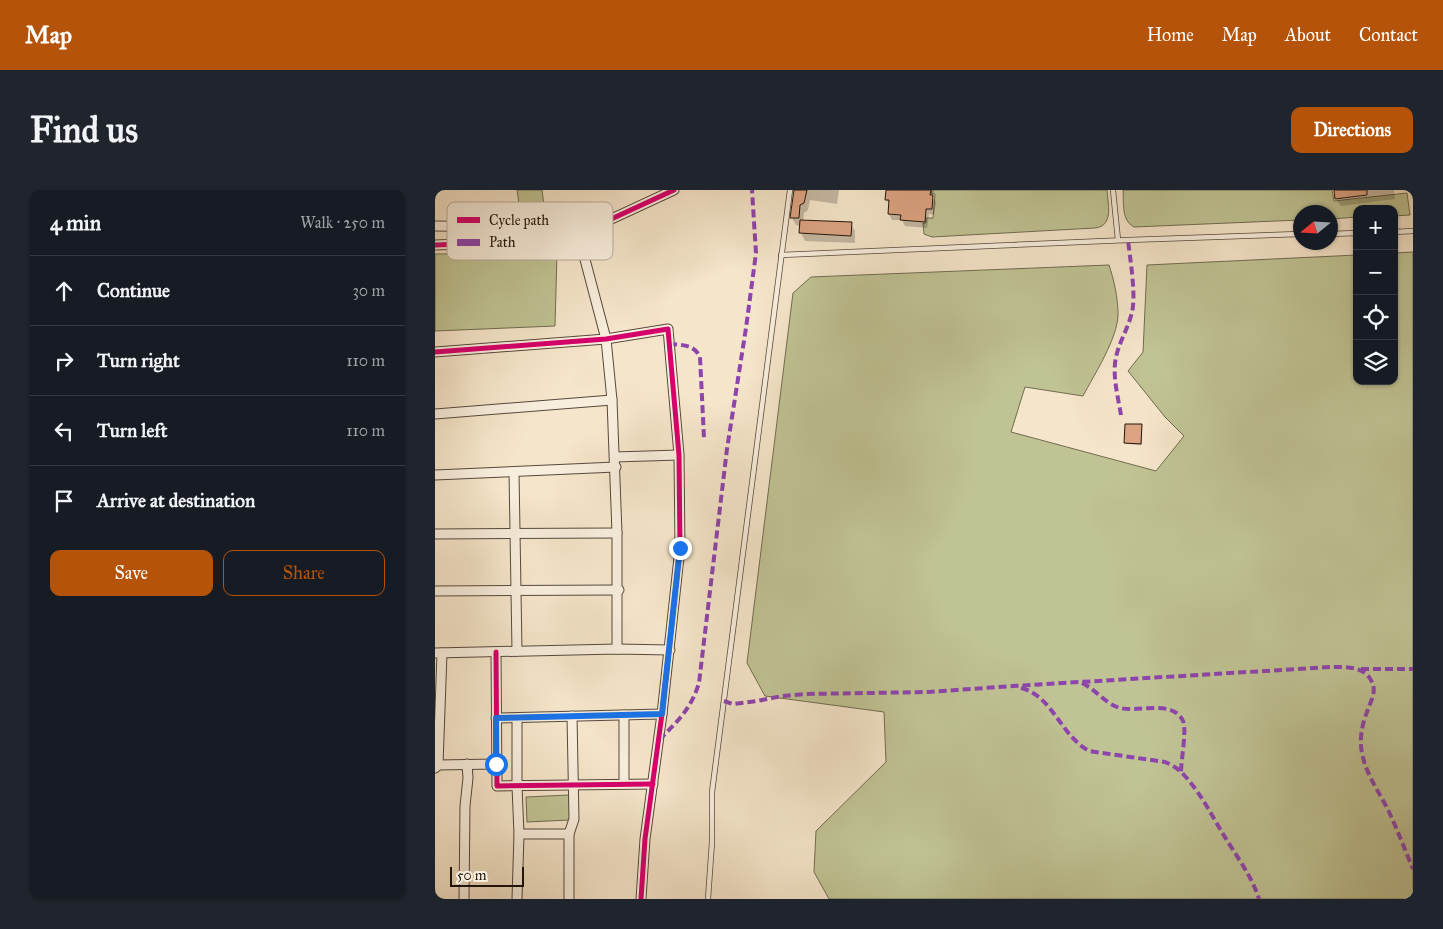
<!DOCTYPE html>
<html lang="en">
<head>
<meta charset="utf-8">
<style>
	body { margin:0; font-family:"IM FELL Great Primer",serif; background:#20242c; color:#f1f3f6 }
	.controls { position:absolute; right:15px; top:15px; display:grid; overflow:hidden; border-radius:10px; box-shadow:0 1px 4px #0004 }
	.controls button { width:45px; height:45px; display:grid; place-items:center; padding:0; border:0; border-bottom:1px solid #363941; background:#171b24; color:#f1f3f6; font:25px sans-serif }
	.compass { position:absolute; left:858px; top:15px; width:45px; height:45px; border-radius:50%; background:#171b24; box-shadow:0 1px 4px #0004; rotate:252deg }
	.scale { position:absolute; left:15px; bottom:12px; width:74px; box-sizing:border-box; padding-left:5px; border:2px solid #21150c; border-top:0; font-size:14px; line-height:18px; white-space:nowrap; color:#21150c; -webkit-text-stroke:4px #f8eedd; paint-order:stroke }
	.stop { position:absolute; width:15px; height:15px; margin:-11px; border:4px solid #1a73e8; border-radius:50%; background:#fff }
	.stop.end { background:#1a73e8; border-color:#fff; box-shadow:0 1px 5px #0008 }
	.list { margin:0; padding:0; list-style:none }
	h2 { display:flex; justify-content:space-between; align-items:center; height:65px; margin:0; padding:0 20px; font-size:21px }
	h2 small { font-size:16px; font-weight:400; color:#9ea1a6 }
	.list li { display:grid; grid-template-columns:32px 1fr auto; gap:15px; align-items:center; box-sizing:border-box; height:70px; padding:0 20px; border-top:1px solid #363941 }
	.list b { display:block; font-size:19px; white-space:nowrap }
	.list em { font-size:16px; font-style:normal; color:#9ea1a6 }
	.actions { display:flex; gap:10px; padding:15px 20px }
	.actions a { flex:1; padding:11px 0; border:1px solid #b45309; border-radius:10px; text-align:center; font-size:18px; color:#b45309 }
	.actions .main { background:#b45309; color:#fff }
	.icon { flex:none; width:28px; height:28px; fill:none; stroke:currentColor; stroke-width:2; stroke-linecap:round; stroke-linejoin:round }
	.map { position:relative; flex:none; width:978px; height:709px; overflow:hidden; border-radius:10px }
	header { display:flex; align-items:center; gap:30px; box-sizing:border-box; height:70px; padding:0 25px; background:#b45309; color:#fff }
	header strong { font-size:24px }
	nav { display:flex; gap:28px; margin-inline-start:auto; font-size:18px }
	.intro { display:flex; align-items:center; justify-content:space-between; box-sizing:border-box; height:120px; padding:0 30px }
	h1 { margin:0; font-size:35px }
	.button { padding:12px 22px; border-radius:10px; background:#b45309; color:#fff; font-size:18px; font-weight:700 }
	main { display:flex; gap:30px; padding:0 30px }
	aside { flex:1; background:#171b24; border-radius:10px; box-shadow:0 1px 4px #0004 }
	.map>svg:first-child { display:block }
</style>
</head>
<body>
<header>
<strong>Map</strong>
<nav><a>Home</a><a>Map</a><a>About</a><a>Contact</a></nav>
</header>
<div class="intro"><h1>Find us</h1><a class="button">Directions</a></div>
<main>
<aside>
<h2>4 min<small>Walk · 250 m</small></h2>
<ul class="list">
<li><svg class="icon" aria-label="ahead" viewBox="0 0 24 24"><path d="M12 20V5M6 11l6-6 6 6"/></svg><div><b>Continue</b></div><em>30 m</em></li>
<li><svg class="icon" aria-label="right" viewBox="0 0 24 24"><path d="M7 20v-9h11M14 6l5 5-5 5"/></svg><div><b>Turn right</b></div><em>110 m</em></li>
<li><svg class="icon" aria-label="left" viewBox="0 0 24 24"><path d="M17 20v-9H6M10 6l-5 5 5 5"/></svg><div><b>Turn left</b></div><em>110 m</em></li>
<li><svg class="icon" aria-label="arrive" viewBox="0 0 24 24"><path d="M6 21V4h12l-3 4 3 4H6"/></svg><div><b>Arrive at destination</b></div></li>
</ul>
<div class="actions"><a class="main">Save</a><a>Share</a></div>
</aside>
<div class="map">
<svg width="978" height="709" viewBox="0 0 978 709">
	<rect width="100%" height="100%" fill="#f5e5ca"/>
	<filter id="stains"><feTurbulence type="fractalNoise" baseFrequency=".004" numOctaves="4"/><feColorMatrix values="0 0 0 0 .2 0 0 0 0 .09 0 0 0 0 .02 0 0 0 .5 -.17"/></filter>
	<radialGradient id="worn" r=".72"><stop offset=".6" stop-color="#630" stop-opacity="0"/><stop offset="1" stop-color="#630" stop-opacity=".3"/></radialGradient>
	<g fill="#c0c394" stroke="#706c50">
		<path d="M82,0h25l2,16 -24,4z"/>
		<path d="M497,0h175c1,14 7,36 -12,38l-163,9 -8,-3 -1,-11h3v-5h7l2,-24 -4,-1z"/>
		<path d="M688,0h209l2,11 73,-8 3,22 -16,1v-7h-37v8l-26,2v-7h-30l-1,8 -166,7c-13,-7 -10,-24 -11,-37z"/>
		<path d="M978,62v647h-584l-15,-27 2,-41 70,-69 -2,-50 -119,-16 -18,-33 46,-370 18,-16 298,-12c5,15 9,33 9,49 0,24 -24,61 -35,82l-58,-9 -14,45 145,39 28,-35 -19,-19 -37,-46 15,-19 4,-87 210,-10v126h37v-128z"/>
		<path d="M122,63l-2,73 -120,5v-77z"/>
		<path d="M134,605l1,25 -43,2 -1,-25z"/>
	</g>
	<g fill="#0003">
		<path d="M360,0h44l-2,14 -27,-4 -2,10 -4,3 -1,8 48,3 4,7v12l-50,-2 -4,-8v-7l-5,-1 -4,-7z"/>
		<path d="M453,0h46l-1,8 3,4 -2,13 -5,-1 -2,14 -22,-2 -3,-6h-10l-3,-6 1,-8 -4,-7z"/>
		<path d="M903,0h56l1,9 -54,7 -5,-7z"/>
		<path d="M706,235l1,20 -16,-1 -1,-2z"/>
	</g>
	<g fill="#dda483" stroke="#21150c">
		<path d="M359,0h13l-3,13 -4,2 -1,13h-9z"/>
		<path d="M451,0h45l-1,5h3l-1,14h-6l-1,13 -25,-2 1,-5 -13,-1 1,-14h-4z"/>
		<path d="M899,0h33v5l-32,4z"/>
		<path d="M365,30l52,2 -1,14 -52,-3z"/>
		<path d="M690,234h17l-1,20 -17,-1z"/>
	</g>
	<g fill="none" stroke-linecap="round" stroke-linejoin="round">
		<g stroke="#56493c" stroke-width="6">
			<g id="service">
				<path d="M678,0l5,50"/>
				<path d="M959,42l19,-1"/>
				<path d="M896,44l26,-1"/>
				<path d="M346,65l347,-15 173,-6"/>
				<path d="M273,709l4,-57v-50l78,-602"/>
			</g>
		</g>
		<g stroke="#56493c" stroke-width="11">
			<g id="minor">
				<path d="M0,36l130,2 13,5"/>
				<path d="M143,43l28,106 6,61 5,133v116"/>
				<path d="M0,55l131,-5 108,-50"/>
				<path d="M0,162l171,-13 62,-10 11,126 1,93 -18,166 -17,125 -4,60"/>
				<path d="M0,224l177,-14"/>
				<path d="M180,267l64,-2"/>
				<path d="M79,282l3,179"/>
				<path d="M0,285l181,-8"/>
				<path d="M0,344l182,-1"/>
				<path d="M0,401l184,-1"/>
				<path d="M61,462l1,134 156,-2"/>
				<path d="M0,463l182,-4 53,1"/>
				<path d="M61,528l166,-4"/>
				<path d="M82,528v68l2,48 -2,65"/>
				<path d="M3,575l58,-1"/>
				<path d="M0,578l3,-3 4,-112"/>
				<path d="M189,594v-69"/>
				<path d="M84,644h50"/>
				<path d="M29,709l1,-93 3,-28 -1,-14"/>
				<path d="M134,709v-65l5,-15 -2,-103"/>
			</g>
		</g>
		<use href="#service" stroke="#f8eedd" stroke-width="4.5"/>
		<use href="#minor" stroke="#f8eedd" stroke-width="9"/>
		<g stroke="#8e44ad" stroke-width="4" stroke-dasharray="8 4" stroke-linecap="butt">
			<path d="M234,154c13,1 25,0 31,13l4,81"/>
			<path d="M686,225c-3,-18 -9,-40 -5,-58 4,-18 15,-33 17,-51 2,-18 -3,-48 -5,-66"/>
			<path d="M926,479h52"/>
			<path d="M647,493c13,6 22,19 35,24 18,7 56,-9 66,14 4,9 -2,39 -2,51"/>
			<path d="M586,498c32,8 39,47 68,63l76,11c7,3 14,7 19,13 16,17 27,39 39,59 12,20 29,42 36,65"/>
			<path d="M289,511l9,3 24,-3 25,-5 25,-2 121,-2 85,-6 319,-19c15,0 33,-1 40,15 5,11 -2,20 -5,30 -5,13 -8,27 -5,41 4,22 18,40 27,59 9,19 16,38 24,57"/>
			<path d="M224,550c19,-19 32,-31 40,-57l28,-234 19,-121 10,-75 -4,-63"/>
		</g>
		<g stroke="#f8eedd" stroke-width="8">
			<g id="cycleway">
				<path d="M0,55l131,-5 108,-50"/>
				<path d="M0,162l171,-13 62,-10 11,126 1,93 -18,166 -17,125 -4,60"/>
				<path d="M61,462l1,134 156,-2"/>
			</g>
		</g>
		<use href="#cycleway" stroke="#d6006c" stroke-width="5"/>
	</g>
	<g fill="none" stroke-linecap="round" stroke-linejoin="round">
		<path stroke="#1a73e8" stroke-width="6" d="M61,574v-46l166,-4 18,-166"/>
	</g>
	<rect x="12" y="12" width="166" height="58" rx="8" fill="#f8eedd" stroke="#b8ad9e" stroke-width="1"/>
	<rect x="22" y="27" width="23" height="6" fill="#d6006c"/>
	<rect x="22" y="49" width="23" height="7" fill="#8e44ad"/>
	<g font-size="14" fill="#21150c">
		<text x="54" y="35">Cycle path</text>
		<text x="54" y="57">Path</text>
	</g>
	<rect width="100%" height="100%" filter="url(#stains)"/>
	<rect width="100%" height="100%" fill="url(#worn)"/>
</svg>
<div class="controls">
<button>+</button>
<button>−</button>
<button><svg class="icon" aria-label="locate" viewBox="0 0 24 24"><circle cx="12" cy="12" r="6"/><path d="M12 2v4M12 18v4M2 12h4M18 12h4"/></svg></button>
<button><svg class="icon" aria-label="layers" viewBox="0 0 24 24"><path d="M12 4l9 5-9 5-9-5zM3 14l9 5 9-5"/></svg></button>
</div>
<svg class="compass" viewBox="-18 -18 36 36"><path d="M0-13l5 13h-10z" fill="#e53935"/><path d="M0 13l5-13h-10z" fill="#9ea1a6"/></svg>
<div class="scale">50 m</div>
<div class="stop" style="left:61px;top:574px"></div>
<div class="stop end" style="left:245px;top:358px"></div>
</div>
</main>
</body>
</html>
